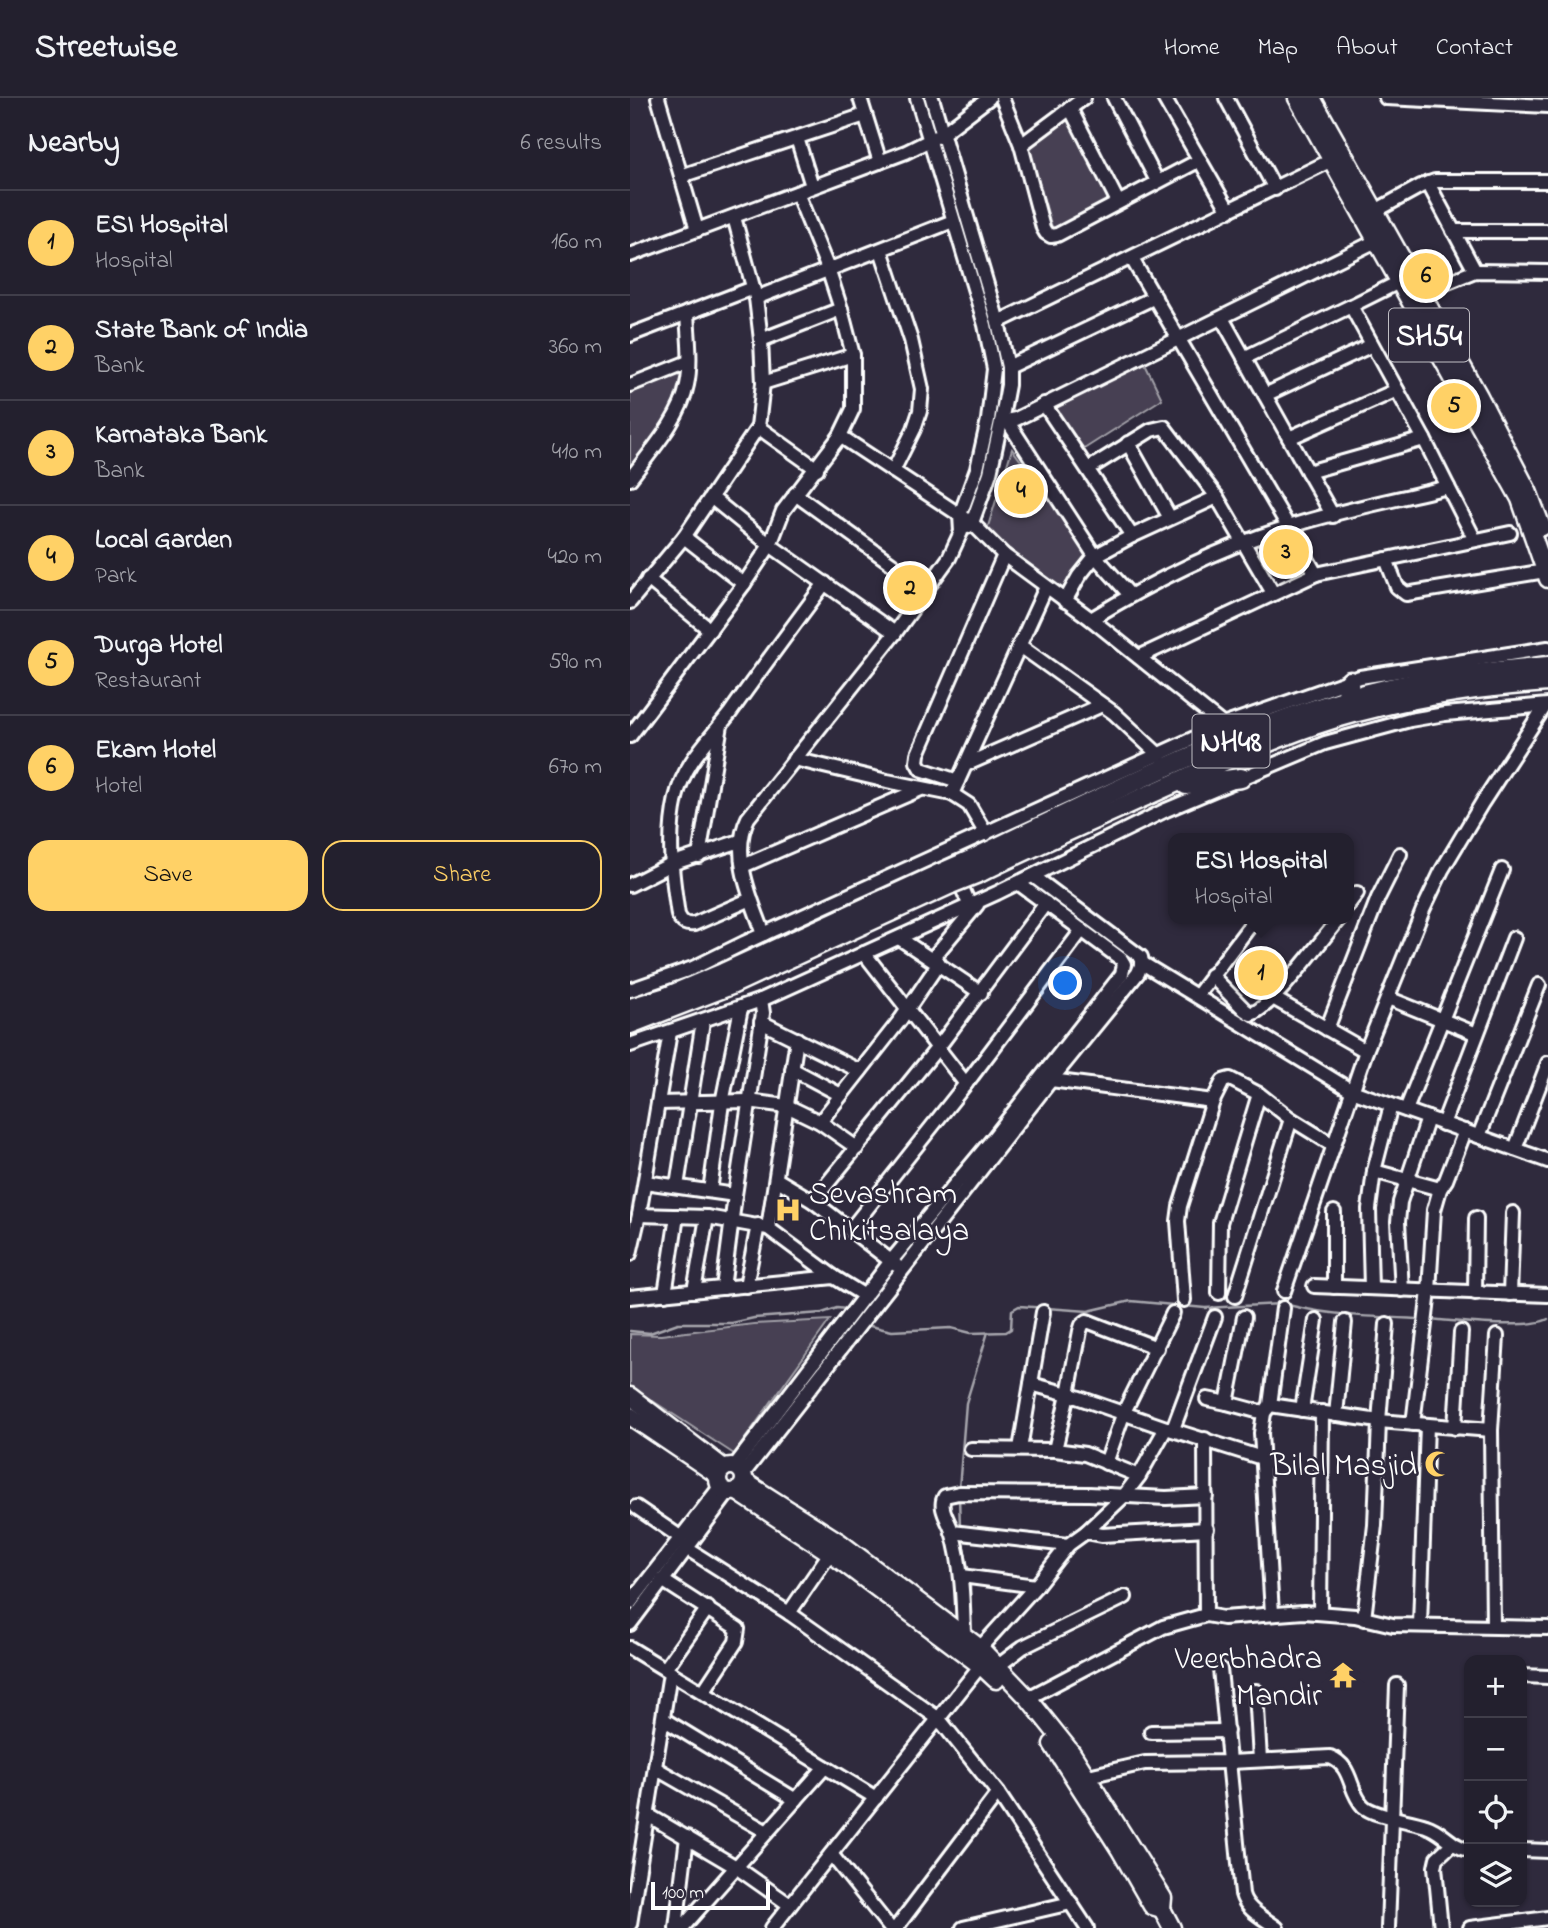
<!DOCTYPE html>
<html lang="en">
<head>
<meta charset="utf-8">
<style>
	body { margin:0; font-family:"Indie Flower",sans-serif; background:#2f2d3a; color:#f1f3f6 }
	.controls { position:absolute; right:21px; bottom:21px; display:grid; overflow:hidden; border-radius:14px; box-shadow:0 2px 5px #0004 }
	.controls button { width:63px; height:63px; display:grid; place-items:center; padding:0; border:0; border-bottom:2px solid #403e4a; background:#23202e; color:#f1f3f6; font:35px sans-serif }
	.scale { position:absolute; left:21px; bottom:18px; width:119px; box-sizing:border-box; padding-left:7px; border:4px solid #fff; border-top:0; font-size:19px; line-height:24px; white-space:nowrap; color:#fff; -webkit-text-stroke:5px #2f2a3d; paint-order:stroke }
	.you { position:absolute; left:436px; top:886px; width:24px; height:24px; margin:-18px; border:5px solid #fff; border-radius:50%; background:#1a73e8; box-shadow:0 0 0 10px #1a73e833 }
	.badge { display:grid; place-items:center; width:46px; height:46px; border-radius:50%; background:#ffd166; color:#111; font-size:23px; font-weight:700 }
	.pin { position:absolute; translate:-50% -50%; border:4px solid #fff; box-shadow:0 2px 7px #0006 }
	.popup { position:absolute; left:538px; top:735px; width:186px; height:91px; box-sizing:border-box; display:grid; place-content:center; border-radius:14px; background:#23202e; filter:drop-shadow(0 2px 5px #0005); font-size:23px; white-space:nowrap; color:#a3a3aa }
	.popup b { font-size:26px; color:#f1f3f6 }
	.popup::after { content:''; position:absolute; left:50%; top:100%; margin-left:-14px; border:14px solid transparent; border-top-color:#23202e }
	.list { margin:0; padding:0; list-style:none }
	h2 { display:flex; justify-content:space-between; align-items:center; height:91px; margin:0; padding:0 28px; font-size:30px }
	h2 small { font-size:23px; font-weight:400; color:#a3a3aa }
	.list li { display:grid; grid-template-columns:46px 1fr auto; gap:21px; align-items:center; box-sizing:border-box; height:105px; padding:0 28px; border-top:2px solid #403e4a }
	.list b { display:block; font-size:26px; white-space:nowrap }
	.list p { margin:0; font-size:23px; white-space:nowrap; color:#a3a3aa }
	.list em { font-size:23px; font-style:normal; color:#a3a3aa }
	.actions { display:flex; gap:14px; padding:21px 28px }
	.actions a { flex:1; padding:16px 0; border:2px solid #ffd166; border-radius:21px; text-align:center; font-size:24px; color:#ffd166 }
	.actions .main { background:#ffd166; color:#111 }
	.icon { flex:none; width:38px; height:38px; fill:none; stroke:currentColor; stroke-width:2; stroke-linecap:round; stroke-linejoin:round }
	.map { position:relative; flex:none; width:918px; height:1830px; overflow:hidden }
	header { display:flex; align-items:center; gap:42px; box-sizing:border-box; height:98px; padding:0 35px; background:#23202e; border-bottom:2px solid #403e4a }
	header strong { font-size:33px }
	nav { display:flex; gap:38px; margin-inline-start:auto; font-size:24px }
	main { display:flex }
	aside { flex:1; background:#23202e }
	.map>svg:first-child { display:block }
</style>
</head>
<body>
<header>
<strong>Streetwise</strong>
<nav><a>Home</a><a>Map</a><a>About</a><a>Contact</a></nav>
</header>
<main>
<aside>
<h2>Nearby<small>6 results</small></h2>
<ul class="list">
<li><span class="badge">1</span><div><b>ESI Hospital</b><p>Hospital</p></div><em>160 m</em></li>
<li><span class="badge">2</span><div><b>State Bank of India</b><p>Bank</p></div><em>360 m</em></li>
<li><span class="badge">3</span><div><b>Karnataka Bank</b><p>Bank</p></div><em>410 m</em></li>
<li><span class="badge">4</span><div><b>Local Garden</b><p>Park</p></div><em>420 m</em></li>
<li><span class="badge">5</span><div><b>Durga Hotel</b><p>Restaurant</p></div><em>590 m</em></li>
<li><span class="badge">6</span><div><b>Ekam Hotel</b><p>Hotel</p></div><em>670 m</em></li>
</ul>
<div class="actions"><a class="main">Save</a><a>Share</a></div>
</aside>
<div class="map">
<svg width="918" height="1830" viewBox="0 0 918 1830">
	<rect width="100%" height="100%" fill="#2f2a3d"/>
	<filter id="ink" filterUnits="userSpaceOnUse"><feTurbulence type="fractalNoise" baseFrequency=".0143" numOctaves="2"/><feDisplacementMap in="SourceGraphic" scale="14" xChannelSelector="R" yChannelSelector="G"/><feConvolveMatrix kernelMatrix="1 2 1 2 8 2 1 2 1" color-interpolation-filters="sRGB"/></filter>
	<g filter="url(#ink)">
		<g fill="#464152" stroke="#a2a0a8" stroke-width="2">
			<path d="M440,19l44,82 -61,32 -24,-83z"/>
			<path d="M514,264l18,37 -78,50 -29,-42z"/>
			<path d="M53,271l-17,60 -36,44v-82z"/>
			<path d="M382,351l80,108 3,11 -23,33 -87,-65z"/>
			<path d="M200,1222l-96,134 -104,-68v-52l31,1 93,-11z"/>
		</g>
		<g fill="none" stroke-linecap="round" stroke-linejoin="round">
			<g stroke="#a7a6ad" stroke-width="2.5">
				<path d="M658,1207c44,11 87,12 132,14"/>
				<path d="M799,1221c27,2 98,11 119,0"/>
				<path d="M240,1228l22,5 59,-3 20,5 35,-1 5,-3 1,-19 7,-4 69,5 43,-10 74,7 76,-4"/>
				<path d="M0,1233l20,2 28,-10h54l22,-5 68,-5 15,-5 9,1"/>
				<path d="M329,1391l7,-86 22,-71"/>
				<path d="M329,1398l1,32"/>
				<path d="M332,1440l7,35"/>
				<path d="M340,1485l1,45"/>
			</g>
			<g stroke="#fff" stroke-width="18">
				<g id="minor">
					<path d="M28,0l39,132"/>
					<path d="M230,0l20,64"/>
					<path d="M302,0l66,224 10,45v18l-7,37 -11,51 -18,50 -5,4"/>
					<path d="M372,0l19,47 22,83 3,5 5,3 6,-1 143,-75"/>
					<path d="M484,0l43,83"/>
					<path d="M534,0l65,113"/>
					<path d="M596,0l49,91"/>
					<path d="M756,0l162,8"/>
					<path d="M440,10l48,94"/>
					<path d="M167,40l15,48"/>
					<path d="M391,47l63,-47"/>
					<path d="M51,78l184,-61"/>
					<path d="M798,85l47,88"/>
					<path d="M740,116l51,-28 14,-5h113"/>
					<path d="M823,133h95"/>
					<path d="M251,152l30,90 11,49 -2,22 -6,18 -21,42"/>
					<path d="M0,157l276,-103 36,-18 47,-36"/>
					<path d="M502,161l184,315 194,-41"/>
					<path d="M769,184l-48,24 73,133"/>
					<path d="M791,195l54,-22 73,1"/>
					<path d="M126,200l197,-77"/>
					<path d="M592,220l86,154"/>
					<path d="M368,224l340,-165"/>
					<path d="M0,237l123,-47"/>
					<path d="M131,242l80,-31"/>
					<path d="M614,260l107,-52"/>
					<path d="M378,269l147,-70"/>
					<path d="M133,285l90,-28"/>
					<path d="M0,287l58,-23"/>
					<path d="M635,297l107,-50"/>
					<path d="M414,306l88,132"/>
					<path d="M371,324l15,-3 360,-178"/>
					<path d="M378,324l87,134 -16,20 -14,25"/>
					<path d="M128,329l59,42"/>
					<path d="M210,338l132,87 32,32 87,64 132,106"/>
					<path d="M659,340l108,-48"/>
					<path d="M498,345l42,75"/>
					<path d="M458,371l63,-39 13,-3 53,70 56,96"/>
					<path d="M0,381c20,-27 51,-61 57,-94 5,-23 1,-49 0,-72"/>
					<path d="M165,396l132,95"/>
					<path d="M82,400l58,47 125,88"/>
					<path d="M703,418l-25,-44 116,-33 24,48"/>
					<path d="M54,439l60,47"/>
					<path d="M756,461l11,28 9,7 139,-23"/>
					<path d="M18,481l62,51"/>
					<path d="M500,497l-35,-39 37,-20 85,-39"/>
					<path d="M0,504l54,-65 74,-110 5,-44 -2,-43 -5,-42 -22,-81"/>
					<path d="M461,521c62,-38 128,-71 197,-92 52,-17 107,-27 160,-40l27,53"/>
					<path d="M389,547l95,68 46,43"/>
					<path d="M509,559l177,-83"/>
					<path d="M0,638l114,-152 26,-39 13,-34 57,-75 13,-27v-54l-12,-46 -13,-40 -31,-76"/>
					<path d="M164,661l93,22 65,13 17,11 17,29"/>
					<path d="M335,667l137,-60"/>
					<path d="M328,683l-37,-12 -4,-7 1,-8 86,-199"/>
					<path d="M322,696l94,-207"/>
					<path d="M69,758l22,-131"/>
					<path d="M113,768l178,-77"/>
					<path d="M326,776l14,32"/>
					<path d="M0,787l41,-21 69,-23"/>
					<path d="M121,801l-57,25c-8,1 -12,-1 -16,-9 -6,-40 -11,-77 -2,-117 8,-35 33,-58 54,-85 31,-44 63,-87 95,-130"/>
					<path d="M718,807l9,-12"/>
					<path d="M134,836c-13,-35 -34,-80 -16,-116l147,-185 54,-75 12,-26 -1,-17 17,-46 11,-49 6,-51 -9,-44 -68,-227"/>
					<path d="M269,840l82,55"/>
					<path d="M234,855l102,131"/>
					<path d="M302,861l45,-54"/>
					<path d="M512,865l210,128 196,70"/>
					<path d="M581,877l34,35 6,4c20,-5 72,-76 88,-95"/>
					<path d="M0,892l63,-22 51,-25 479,-218 137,-48 188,-29"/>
					<path d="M567,898l58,-77"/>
					<path d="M643,900l93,53"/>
					<path d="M758,900l89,36"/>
					<path d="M131,924l99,49"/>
					<path d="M697,931l51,-131 22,-44"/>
					<path d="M0,947l131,-45 236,-107 169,-83 159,-67 85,-23 35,-6 103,-9"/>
					<path d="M162,971l49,26"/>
					<path d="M421,982l162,21"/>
					<path d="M28,1005l90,-2 39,5 33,16 81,-103 38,-56"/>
					<path d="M776,1012l96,-240"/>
					<path d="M190,1024l37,26"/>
					<path d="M813,1026l71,-186"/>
					<path d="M849,1038l60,-151"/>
					<path d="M885,1051l33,-86"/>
					<path d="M744,1073l66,18"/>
					<path d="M146,1081l37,22"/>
					<path d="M15,1084l90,13"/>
					<path d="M47,1088l26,-165"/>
					<path d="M80,1093l12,-88 19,-95"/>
					<path d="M704,1114v75"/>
					<path d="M9,1117l68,2 61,11 66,49 31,19"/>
					<path d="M138,1130l29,-189"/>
					<path d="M220,1132l122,-154 110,-146"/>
					<path d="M0,1156l9,-39 31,-183"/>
					<path d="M266,1167l-83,-64 130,-160 103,-138"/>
					<path d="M116,1188l12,-61"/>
					<path d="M684,1188l234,9"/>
					<path d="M93,1190l12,-93 28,-182 -2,-13"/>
					<path d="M741,1190l-2,-79 5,-38 17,-66"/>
					<path d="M772,1192l-4,-68 2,-20 28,-84"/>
					<path d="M64,1193l13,-74"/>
					<path d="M654,1193l82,-240 57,-141 19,-40 40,-67 63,-97"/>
					<path d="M589,1195l1,-70 39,-129"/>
					<path d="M845,1195l1,-75"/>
					<path d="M35,1196l12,-78"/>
					<path d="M880,1196l3,-81"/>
					<path d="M605,1198l56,-177"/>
					<path d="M0,1199l204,-20"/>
					<path d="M554,1202l-6,-79 2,-15 33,-105 10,-20 7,-2 29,15 32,25 42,26"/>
					<path d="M527,1250l-70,-27 -5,4 -2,6 -12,63 98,34"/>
					<path d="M401,1286l37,10 -13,56 30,4 54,22"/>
					<path d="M577,1301l20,4 17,-86"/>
					<path d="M597,1305l37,10"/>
					<path d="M640,1307l109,16 112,9"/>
					<path d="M672,1312l14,-90"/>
					<path d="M706,1317l9,-93"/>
					<path d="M783,1326l16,-133 5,-81 6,-21 6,-9 19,-49"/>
					<path d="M825,1330l6,-96"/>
					<path d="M543,1331l42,-112"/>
					<path d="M575,1341l1,176"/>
					<path d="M341,1351l84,1"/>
					<path d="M390,1351l23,-137"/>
					<path d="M476,1365l18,-51 49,-99"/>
					<path d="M104,1369l157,-206 100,-120 131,-167 2,-10 -3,-5 -103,-76"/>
					<path d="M113,1376l308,-394 87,-107 4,-10 -1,-6 -108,-81"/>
					<path d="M6,1409l44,30"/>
					<path d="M322,1434l116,13"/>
					<path d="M456,1434l16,3 105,-6"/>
					<path d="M56,1450l103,65 150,106 59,74 89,135"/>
					<path d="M332,1478l74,10"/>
					<path d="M32,1482l76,49 -2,13 -33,50"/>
					<path d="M0,1505l90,-116"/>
					<path d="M159,1515l45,-66"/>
					<path d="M642,1515l-11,-180 3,-20 6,-8 13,-97"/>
					<path d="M690,1515l2,-201"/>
					<path d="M734,1521l11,-94 4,-104 8,-97"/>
					<path d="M0,1526l99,-132"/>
					<path d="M790,1527l7,-200"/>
					<path d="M863,1528l-2,-196 6,-94"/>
					<path d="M334,1536c-1,-34 -2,-69 -12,-103 -4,-12 -14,-24 -7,-35l14,-3 130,1 77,4 40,-2"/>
					<path d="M0,1550l246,150"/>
					<path d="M350,1550l56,-62 32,-41 18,-13 37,-35 16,-21 27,-48 96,30"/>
					<path d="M367,1569l26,-20 102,-50"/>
					<path d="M35,1571l43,-61"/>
					<path d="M590,1571l22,225c4,16 22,24 35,34"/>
					<path d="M892,1578l26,1"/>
					<path d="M626,1593l4,69"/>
					<path d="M398,1600l135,-71 43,-12 17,3 81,-6 51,4 38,9 155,3"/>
					<path d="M33,1621l133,81"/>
					<path d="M521,1634l76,-1"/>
					<path d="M25,1670l112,64"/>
					<path d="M458,1678l57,-13 85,-1 100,-5c23,9 18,33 33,49 12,11 47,14 63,20 17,5 25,21 43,24"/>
					<path d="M18,1717l88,52 54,38"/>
					<path d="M892,1752l26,1"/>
					<path d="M201,1756l59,74"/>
					<path d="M0,1826l40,-251"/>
					<path d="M46,1830l11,-91"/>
					<path d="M52,1830l143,-161"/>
					<path d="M142,1830l213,-268"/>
					<path d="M266,1830l102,-135"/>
					<path d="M333,1830l108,-25"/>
					<path d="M758,1830l9,-243"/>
					<path d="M811,1830l-6,-61 2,-9 15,-14"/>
					<path d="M840,1830l78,-10"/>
				</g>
			</g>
			<g stroke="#fff" stroke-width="21">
				<g id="major">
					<path d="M667,0l223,401 28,80"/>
					<path d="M682,0l167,298 49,95 14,36"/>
					<path d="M0,1298l94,72"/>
					<path d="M0,1318l86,58"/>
					<circle cx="101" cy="1381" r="13"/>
					<path d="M114,1383l94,60 142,107 48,50 44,55 91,145 -1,11 10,19"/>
					<path d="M106,1393l94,62 151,113 15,14"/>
					<path d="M422,1646l68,106 32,56 10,3"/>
				</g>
			</g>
			<g stroke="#fff" stroke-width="23">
				<g id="highway">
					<path d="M716,601l4,-18"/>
					<path d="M556,687l55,-7"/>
					<path d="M345,760c119,-57 242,-121 369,-158 66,-20 136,-28 204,-34"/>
					<path d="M351,774c54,-27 110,-51 165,-76 61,-27 122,-57 187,-77 70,-21 142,-32 215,-37"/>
					<path d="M0,910l36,-11 57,-24 218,-100"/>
					<path d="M0,926l101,-39 220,-101"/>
				</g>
			</g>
			<use href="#minor" stroke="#2f2a3d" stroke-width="12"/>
			<use href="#major" stroke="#2f2a3d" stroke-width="16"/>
			<use href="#highway" stroke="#2f2a3d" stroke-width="18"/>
			<g stroke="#fff" stroke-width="23" stroke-linecap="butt">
				<g id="highway-bridge">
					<path d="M311,775l34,-15"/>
					<path d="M321,786l30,-12"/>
				</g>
			</g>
			<use href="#highway-bridge" stroke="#2f2a3d" stroke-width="18"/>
		</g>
	</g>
	<defs>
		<g id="hospital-bare" transform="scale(2.1)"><path d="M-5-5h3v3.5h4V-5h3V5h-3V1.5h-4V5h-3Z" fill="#ffd166" stroke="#2f2a3d" stroke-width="2.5" paint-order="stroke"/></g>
		<g id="mosque-bare" transform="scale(2.1)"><path d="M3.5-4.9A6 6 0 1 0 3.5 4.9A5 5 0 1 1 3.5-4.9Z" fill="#ffd166" stroke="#2f2a3d" stroke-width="2.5" paint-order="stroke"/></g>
		<g id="temple-bare" transform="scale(2.1)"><path d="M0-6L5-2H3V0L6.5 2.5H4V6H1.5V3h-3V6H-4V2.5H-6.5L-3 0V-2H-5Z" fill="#ffd166" stroke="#2f2a3d" stroke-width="2.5" paint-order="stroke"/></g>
	</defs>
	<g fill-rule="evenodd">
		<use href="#hospital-bare" x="158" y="1112"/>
		<use href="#mosque-bare" x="808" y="1366"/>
		<use href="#temple-bare" x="713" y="1577"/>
	</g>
	<g text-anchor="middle" stroke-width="5" stroke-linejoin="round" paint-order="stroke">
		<g fill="#2f2a3d" stroke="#c1bfc5" stroke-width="2">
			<rect x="759" y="210.5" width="80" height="53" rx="5"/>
			<rect x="562.5" y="616.5" width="77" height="53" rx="5"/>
		</g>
		<g font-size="30" font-weight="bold" fill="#fff">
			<text x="799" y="247">SH54</text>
			<text x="601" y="653">NH48</text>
		</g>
		<g font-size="32" fill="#fff" stroke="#2f2a3d" text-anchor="end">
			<text x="179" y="1105" text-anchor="start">Sevashram<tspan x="179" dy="37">Chikitsalaya</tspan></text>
			<text x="787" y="1377">Bilal Masjid</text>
			<text x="692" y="1570">Veerbhadra<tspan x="692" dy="37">Mandir</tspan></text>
		</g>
	</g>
</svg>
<div class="controls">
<button>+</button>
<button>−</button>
<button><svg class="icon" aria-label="locate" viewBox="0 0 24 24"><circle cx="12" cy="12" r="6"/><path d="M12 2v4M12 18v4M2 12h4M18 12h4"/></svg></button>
<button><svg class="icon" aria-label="layers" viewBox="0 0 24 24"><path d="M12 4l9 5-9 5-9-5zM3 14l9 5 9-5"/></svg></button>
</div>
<div class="scale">100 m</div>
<div class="you"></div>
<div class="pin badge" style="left:631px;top:875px">1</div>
<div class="popup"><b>ESI Hospital</b>Hospital</div>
<div class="pin badge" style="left:280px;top:490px">2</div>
<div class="pin badge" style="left:656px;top:454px">3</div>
<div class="pin badge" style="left:391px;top:393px">4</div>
<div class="pin badge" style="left:824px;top:308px">5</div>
<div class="pin badge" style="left:796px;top:178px">6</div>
</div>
</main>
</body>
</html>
